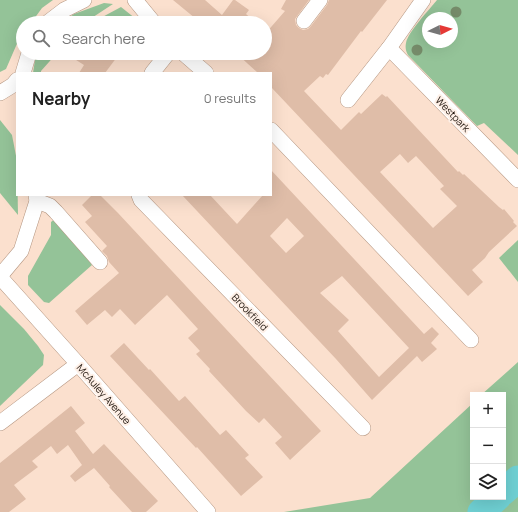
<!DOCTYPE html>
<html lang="en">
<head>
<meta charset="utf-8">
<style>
	body { margin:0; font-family:Manrope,sans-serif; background:#f2f2f2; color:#222 }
	.controls { position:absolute; right:12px; bottom:12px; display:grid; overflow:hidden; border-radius:0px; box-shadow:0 4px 16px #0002 }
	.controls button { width:36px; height:36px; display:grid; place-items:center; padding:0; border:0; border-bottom:1px solid #e0e0e0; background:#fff; color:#222; font:20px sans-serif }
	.compass { position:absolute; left:422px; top:12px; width:36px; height:36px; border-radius:50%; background:#fff; box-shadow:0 4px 16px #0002; rotate:85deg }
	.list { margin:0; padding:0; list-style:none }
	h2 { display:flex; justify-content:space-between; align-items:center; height:52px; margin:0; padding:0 16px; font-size:17px }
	h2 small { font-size:13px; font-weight:400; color:#767676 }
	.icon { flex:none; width:22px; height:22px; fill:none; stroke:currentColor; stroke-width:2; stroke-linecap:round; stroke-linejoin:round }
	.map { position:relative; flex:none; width:518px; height:512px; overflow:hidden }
	.search { position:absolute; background:#fff; box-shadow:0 4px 16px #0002; left:16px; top:16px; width:256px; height:44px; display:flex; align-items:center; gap:10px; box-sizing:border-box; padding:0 14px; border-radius:22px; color:#767676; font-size:15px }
	.panel { position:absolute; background:#fff; box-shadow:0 4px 16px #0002; left:16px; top:72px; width:256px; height:124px; border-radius:0px }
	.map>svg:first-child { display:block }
</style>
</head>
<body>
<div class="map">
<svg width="518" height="512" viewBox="0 0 518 512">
	<rect width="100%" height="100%" fill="#fbe0ce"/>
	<g fill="#94c398" fill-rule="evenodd">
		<path d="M0,0h53l-11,8 -11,15h-8v11l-4,5 -13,30 -6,3z"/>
		<path d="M437,0h81v155l-34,-32 -7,3 -69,-71c-2,-4 -3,-7 -2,-12 2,-11 23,-33 31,-43zM428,18h24v24h-24z"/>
		<path d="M104,3l9,1 -29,19h-22l12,-9z"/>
		<path d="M121,7l20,16h-44l-2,-2z"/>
		<path d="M39,53h18l-16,18v2h-8l2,-13z"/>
		<path d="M0,120l12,15 5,26 1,54 -18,-22z"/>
		<path d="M57,217l35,48 -43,38 -5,-1 -16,-17v-9l23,-41v-13z"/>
		<path d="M518,240v42l-19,-24z"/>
		<path d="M0,305l24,24 14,17 6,9 -1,10 -43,41z"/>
		<path d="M518,362v150h-234l86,-14 103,-95v94h30v-102h-22z"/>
	</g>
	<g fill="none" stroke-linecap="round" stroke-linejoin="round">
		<g stroke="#6fd0d3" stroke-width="27">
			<path d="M503,492l15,-13"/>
			<path d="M481,512l17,-15"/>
		</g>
	</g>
	<g fill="#dfbda8" fill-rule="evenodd">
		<path d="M173,0h32l17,15 11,-15h2l14,10 -3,4 10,9h-55z"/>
		<path d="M286,0h23l-14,19 1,6 3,3 4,2 5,-1 3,-3 16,-21 2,-5h58l-25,32 -1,-1 -33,44 -2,-1 -3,4 -3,-2 -16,15 37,39 18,-18 2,2 21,-20 4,3 1,-1 71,76 1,-1 4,4 1,-1 35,33 4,3 1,-1 10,12 -1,1 4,4 -28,26 -4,6 -13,12 11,12 -15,14 -197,-209v-14h-13l-22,-20h29v-19l20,-23 -4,-2zM400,154l8,9 8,-7 28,30 -4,3 17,17 -24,22 -53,-56z"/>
		<path d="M65,53h55l-15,20h-26l5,-8z"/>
		<path d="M271,170l153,164 8,-7 7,7 -8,9 6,6 -15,13 -5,-6 -45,44 -36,-41 -154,-164h28l27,29 26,-29h8zM287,218l17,18 -18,17 -16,-17zM342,276l67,72 -30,29 -41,-46 11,-11 -29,-27z"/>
		<path d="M92,195h8l18,18 203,218 -31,29 -15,-17 7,-6 -18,-19 -5,5 -13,-12 -37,-40 1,-2 -14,-15 4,-3 -12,-13 10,-9 -31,-34 -32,30 -15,-16 -8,8 -7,-7 -18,15 -12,-14 44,-38 -10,-11 -2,-6 -5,-5 5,-5 -22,-24 7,-6 -10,-11z"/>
		<path d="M124,343l25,27 1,-1 29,32 6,-5 35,39 6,-5 23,25 -4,3 18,19 -22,19 -44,-49 -1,1 -86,-92z"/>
		<path d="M71,406l14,17 -10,8 18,23 11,-10 54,57 -12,11h-14l-23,-25 1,-1 -16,-18 -19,14 -5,-6 12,-11 -14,-20 -11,9 -6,-8 -19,15 6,6 -24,18 12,14 -17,13h-9v-49z"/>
	</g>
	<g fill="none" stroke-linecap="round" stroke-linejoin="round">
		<g stroke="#b59681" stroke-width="16">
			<g id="minor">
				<path d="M135,0l19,23"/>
				<path d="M304,21l16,-21"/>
				<path d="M47,23l17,-13 20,-10"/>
				<path d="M389,48l129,132"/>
				<path d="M183,53l23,20"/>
				<path d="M23,73l6,-20"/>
				<path d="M152,73l16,-20"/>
				<path d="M0,93l13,-8 4,-5"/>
				<path d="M348,100l41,-52 34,-48"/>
				<path d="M271,130l200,210"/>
				<path d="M139,195l2,5 222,228"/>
				<path d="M37,201l13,5 6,6 44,50"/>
				<path d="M0,276l21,-25 16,-50 -1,-6"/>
				<path d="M0,277l78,87 130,148"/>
				<path d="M0,423l78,-59"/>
			</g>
		</g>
		<use href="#minor" stroke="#fff" stroke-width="15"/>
	</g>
	<g fill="#768c6a">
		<circle cx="456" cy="12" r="5.5"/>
		<circle cx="417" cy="50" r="5.5"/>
	</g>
	<g text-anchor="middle" stroke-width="4" stroke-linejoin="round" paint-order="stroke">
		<g font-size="10" fill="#231810" stroke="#fef0e7">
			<text transform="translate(453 114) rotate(46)" y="4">Westpark</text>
			<text transform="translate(250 312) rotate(46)" y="4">Brookfield</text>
			<text transform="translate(104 394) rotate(49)" y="4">McAuley Avenue</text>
		</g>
	</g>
</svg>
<div class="controls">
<button>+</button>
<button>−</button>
<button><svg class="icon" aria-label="layers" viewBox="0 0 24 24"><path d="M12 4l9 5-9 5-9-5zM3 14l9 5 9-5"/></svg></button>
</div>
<svg class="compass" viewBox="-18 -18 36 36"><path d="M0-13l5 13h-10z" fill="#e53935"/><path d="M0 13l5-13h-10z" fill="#767676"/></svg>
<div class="search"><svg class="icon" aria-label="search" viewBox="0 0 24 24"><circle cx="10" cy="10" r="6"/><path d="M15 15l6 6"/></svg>Search here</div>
<section class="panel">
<h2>Nearby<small>0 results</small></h2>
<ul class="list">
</ul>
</section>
</div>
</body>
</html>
